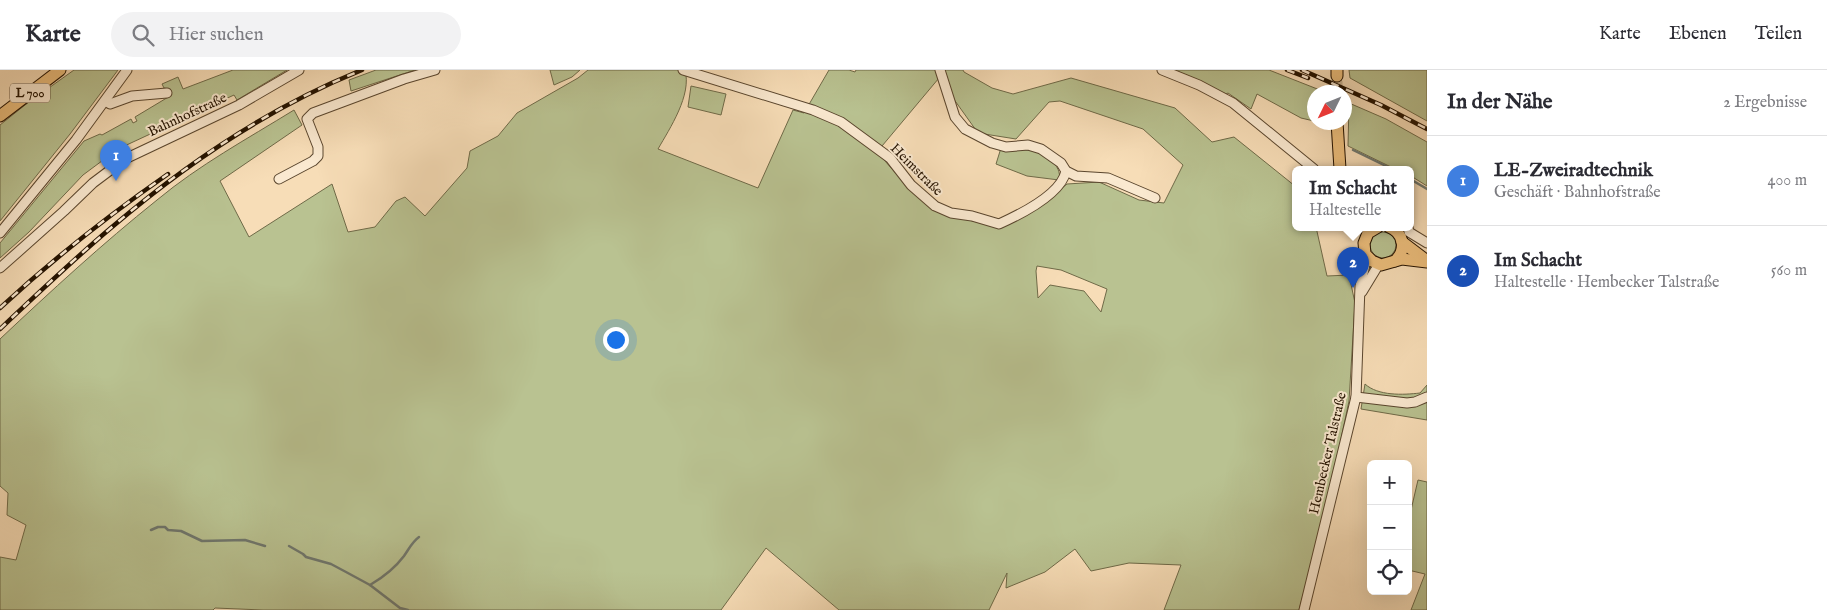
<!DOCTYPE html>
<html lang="de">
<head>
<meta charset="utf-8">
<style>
	body { margin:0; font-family:"IM FELL English",serif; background:#f2f2f3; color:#2b2b33 }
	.controls { position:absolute; right:15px; bottom:15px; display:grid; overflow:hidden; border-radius:8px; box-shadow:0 5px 20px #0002 }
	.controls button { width:45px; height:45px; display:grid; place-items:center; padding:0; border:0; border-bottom:1px solid #e1e1e2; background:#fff; color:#2b2b33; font:25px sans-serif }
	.compass { position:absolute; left:1307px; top:15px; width:45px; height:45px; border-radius:50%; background:#fff; box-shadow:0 5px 20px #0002; rotate:227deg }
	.you { position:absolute; left:615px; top:269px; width:18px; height:18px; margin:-12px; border:4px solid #fff; border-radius:50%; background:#1a73e8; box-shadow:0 0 0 8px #1a73e833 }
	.badge { display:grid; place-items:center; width:32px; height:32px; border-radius:50%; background:#7c3aed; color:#fff; font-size:16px; font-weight:700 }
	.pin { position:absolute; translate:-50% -41px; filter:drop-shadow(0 1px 2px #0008) }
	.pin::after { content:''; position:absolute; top:26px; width:18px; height:15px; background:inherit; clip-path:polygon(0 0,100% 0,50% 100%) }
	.popup { position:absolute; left:1292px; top:96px; width:122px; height:65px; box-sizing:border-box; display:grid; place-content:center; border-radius:8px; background:#fff; filter:drop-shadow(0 1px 4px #0005); font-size:16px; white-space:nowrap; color:#7c7c81 }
	.popup b { font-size:19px; color:#2b2b33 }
	.popup::after { content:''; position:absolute; left:50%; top:100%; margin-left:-10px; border:10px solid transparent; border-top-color:#fff }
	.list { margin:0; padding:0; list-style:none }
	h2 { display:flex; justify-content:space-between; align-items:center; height:65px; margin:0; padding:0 20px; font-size:21px }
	h2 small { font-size:16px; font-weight:400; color:#7c7c81 }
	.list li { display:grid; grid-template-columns:32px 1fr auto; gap:15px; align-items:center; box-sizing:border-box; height:90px; padding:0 20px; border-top:1px solid #e1e1e2 }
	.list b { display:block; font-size:19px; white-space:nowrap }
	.list p { margin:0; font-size:16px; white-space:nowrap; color:#7c7c81 }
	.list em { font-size:16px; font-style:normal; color:#7c7c81 }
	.icon { flex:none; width:28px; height:28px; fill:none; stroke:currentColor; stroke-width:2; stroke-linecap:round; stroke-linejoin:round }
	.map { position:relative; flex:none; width:1427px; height:540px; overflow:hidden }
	header { display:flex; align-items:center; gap:30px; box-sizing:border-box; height:70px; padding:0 25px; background:#fff; border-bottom:1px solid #e1e1e2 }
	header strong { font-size:24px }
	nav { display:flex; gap:28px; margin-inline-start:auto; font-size:18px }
	.search { width:350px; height:45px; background:#f2f2f3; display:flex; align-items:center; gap:12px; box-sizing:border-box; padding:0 18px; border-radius:28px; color:#7c7c81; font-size:19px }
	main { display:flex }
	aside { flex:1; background:#fff }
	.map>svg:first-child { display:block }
</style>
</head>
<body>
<header>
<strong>Karte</strong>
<div class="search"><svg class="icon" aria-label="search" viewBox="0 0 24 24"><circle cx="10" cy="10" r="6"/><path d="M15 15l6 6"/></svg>Hier suchen</div>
<nav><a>Karte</a><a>Ebenen</a><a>Teilen</a></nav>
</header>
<main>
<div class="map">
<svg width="1427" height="540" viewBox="0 0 1427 540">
	<rect width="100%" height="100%" fill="#f7ddb7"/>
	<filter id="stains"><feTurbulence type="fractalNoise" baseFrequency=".004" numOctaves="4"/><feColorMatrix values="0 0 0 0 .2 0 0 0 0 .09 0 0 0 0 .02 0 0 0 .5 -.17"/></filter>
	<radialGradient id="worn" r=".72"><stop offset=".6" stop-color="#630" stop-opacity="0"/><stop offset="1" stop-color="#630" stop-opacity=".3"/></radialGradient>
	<g fill="#b9c291" stroke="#6f6a48" fill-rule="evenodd">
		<path d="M74,0h44l-48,64 -70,87v-96l25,-20z"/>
		<path d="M233,0h54l-50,30 -3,-5 -116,54 -35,26 -54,57 -29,26v-15l84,-102 16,-7 2,1 29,-16 2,4 4,-2 -2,-4 35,-21 -1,-7 -5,-1 -2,-4 16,-7 5,12z"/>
		<path d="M376,0h39l-64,21 -2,-11z"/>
		<path d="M550,0h30l-8,7 -18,8z"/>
		<path d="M588,0h97c7,25 -15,58 -27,79l100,39 35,-78 11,3 25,-43h20l6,2 1,-2h81l2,8 -62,74 31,35 42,29 50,11 45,-24 22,-19 32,-2 40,18 25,3 19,-38 -40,-36 -83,-28 -11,1 -33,37 -38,-6 -25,-35 -9,-28h19l1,2 28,16 21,6 58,-16 104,30 37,34 22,-5 61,49 1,41h20l11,49 22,-1 6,28 -6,98 -23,109 -27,100h-135l17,-45 -52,-2 -38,8 -16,-22 -30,23 -39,16 1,-15 -18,37h-150l-73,-62 -45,62h-458l-48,-2 -2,2h-213v-53l16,3 10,-35 -19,-10 1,-22 -8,-7v-147c51,-48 102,-95 157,-139 42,-35 90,-61 137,-90l8,15 -82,56 29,56 83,-53 16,48 27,-5 21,-26 9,-4 20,19 42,-48 3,-17 28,-15 19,-23 61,-35zM1037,196l24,4 46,19 -6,23 -17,-21 -34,-6 -12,13 -2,-27z"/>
		<path d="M1174,0h95l56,22h-11v29l-13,-3 -44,-24 -6,15 -23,-16 -2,1z"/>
		<path d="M1349,0h78v51l-77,-43z"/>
		<path d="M691,16l35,8 -5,21 -33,-8z"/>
		<path d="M1349,33l37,16 41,23v44l-16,-10 -1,-7h-15l-47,-23z"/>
		<path d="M1001,78c9,1 19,1 28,2 14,2 34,15 30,30l-32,-4 -31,-12z"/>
		<circle cx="1383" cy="175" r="13"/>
		<path d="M1365,314c13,12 38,11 55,9l7,-8v35l-66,-11z"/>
		<path d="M1418,410l9,2v128h-16l14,-36 -17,-4v-47z"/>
	</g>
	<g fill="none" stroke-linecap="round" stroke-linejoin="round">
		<g stroke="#6f776e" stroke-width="2.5">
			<path d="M1353,80l39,19"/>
			<path d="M1410,109l17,10"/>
			<path d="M151,460l7,-3h7l3,3 13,1 21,10 43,-1 20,6"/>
			<path d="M289,476l14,8 3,3 25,7 15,8 24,13 30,23 8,2"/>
			<path d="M370,515c12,-7 25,-17 34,-29 5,-7 8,-14 15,-19"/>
		</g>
		<path stroke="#cdb592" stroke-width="11" stroke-dasharray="11 5.5" stroke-linecap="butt" d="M1337,22v-16"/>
		<g stroke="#5a462e" stroke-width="11">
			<g id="minor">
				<path d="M683,0l130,40 28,12 49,36 21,27 24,21 16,7 21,3 27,8c20,-9 62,-29 67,-53"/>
				<path d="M940,0l15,47 10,12 27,14 14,4 22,-2 13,4 20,14 5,8 10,5 32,2 47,20"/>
				<path d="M1162,0l37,15 34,18 81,66"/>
				<path d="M105,31l5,3 22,-8 35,-3"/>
				<path d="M279,109l34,-18 5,-5v-9l-11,-28 6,-6 91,-34 31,-9"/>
				<path d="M1408,157l1,5 18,11"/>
				<path d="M0,163l76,-93 51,-70"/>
				<path d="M0,198l64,-57 29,-28 32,-24 114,-54 60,-35"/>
				<path d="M1362,222l17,-28"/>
				<path d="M1356,327l51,6 8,-1 12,-5"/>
				<path d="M1304,540l52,-213 4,-111 7,-29"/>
			</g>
		</g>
		<g stroke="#251300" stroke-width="13">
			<g id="major">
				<path d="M1337,0v6"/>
				<path d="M0,46l60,-46"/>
				<path d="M1337,52l3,47"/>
				<path d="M1378,157l-10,6 -4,10 1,11 7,7 9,4 21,-6 25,3"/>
				<path d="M1389,157c15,6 18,23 6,34"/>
				<path d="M1402,172l25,19"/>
			</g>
		</g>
		<use href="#minor" stroke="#fae9d0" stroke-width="9"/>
		<use href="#major" stroke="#ecbe7c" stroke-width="11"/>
		<g stroke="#251300" stroke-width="4.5">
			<g id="rail">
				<path d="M1287,0l21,8"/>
				<path d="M1302,0l79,35 46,24"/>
				<path d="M0,238c53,-49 109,-93 168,-134"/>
				<path d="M0,259c37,-35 74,-70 112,-102 75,-64 158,-120 250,-157"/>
			</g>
		</g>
		<use href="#rail" stroke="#fae9d0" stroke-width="2.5" stroke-dasharray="8" stroke-linecap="butt"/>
	</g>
	<g text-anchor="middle" stroke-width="4" stroke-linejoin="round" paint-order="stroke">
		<rect fill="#fae9d0" stroke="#65533e" stroke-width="1" x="10" y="13.5" width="40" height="19" rx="4"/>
		<g font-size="12" font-weight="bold" fill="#251300">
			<text x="30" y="27">L 700</text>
		</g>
		<g font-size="14" fill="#251300" stroke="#fae9d0">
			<text transform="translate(187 44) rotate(-25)" y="5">Bahnhofstraße</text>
			<text transform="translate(917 99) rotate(45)" y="5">Heimstraße</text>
			<text transform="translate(1327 383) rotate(-77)" y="5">Hembecker Talstraße</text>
		</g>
	</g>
	<rect width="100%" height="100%" filter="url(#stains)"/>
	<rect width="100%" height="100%" fill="url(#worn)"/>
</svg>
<div class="controls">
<button>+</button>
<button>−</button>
<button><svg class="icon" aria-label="locate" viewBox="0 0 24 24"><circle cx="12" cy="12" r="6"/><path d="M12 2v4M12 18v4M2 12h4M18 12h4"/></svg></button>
</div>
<svg class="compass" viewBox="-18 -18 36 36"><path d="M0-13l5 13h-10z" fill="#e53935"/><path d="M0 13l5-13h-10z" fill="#7c7c81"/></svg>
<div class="you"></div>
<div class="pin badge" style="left:116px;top:111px;background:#3f7fe0">1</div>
<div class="pin badge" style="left:1353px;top:218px;background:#1a4fb4">2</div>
<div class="popup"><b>Im Schacht</b>Haltestelle</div>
</div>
<aside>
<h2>In der Nähe<small>2 Ergebnisse</small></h2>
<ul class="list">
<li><span class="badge" style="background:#3f7fe0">1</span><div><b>LE-Zweiradtechnik</b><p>Geschäft · Bahnhofstraße</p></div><em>400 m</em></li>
<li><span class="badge" style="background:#1a4fb4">2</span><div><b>Im Schacht</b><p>Haltestelle · Hembecker Talstraße</p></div><em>560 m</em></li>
</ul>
</aside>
</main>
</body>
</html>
